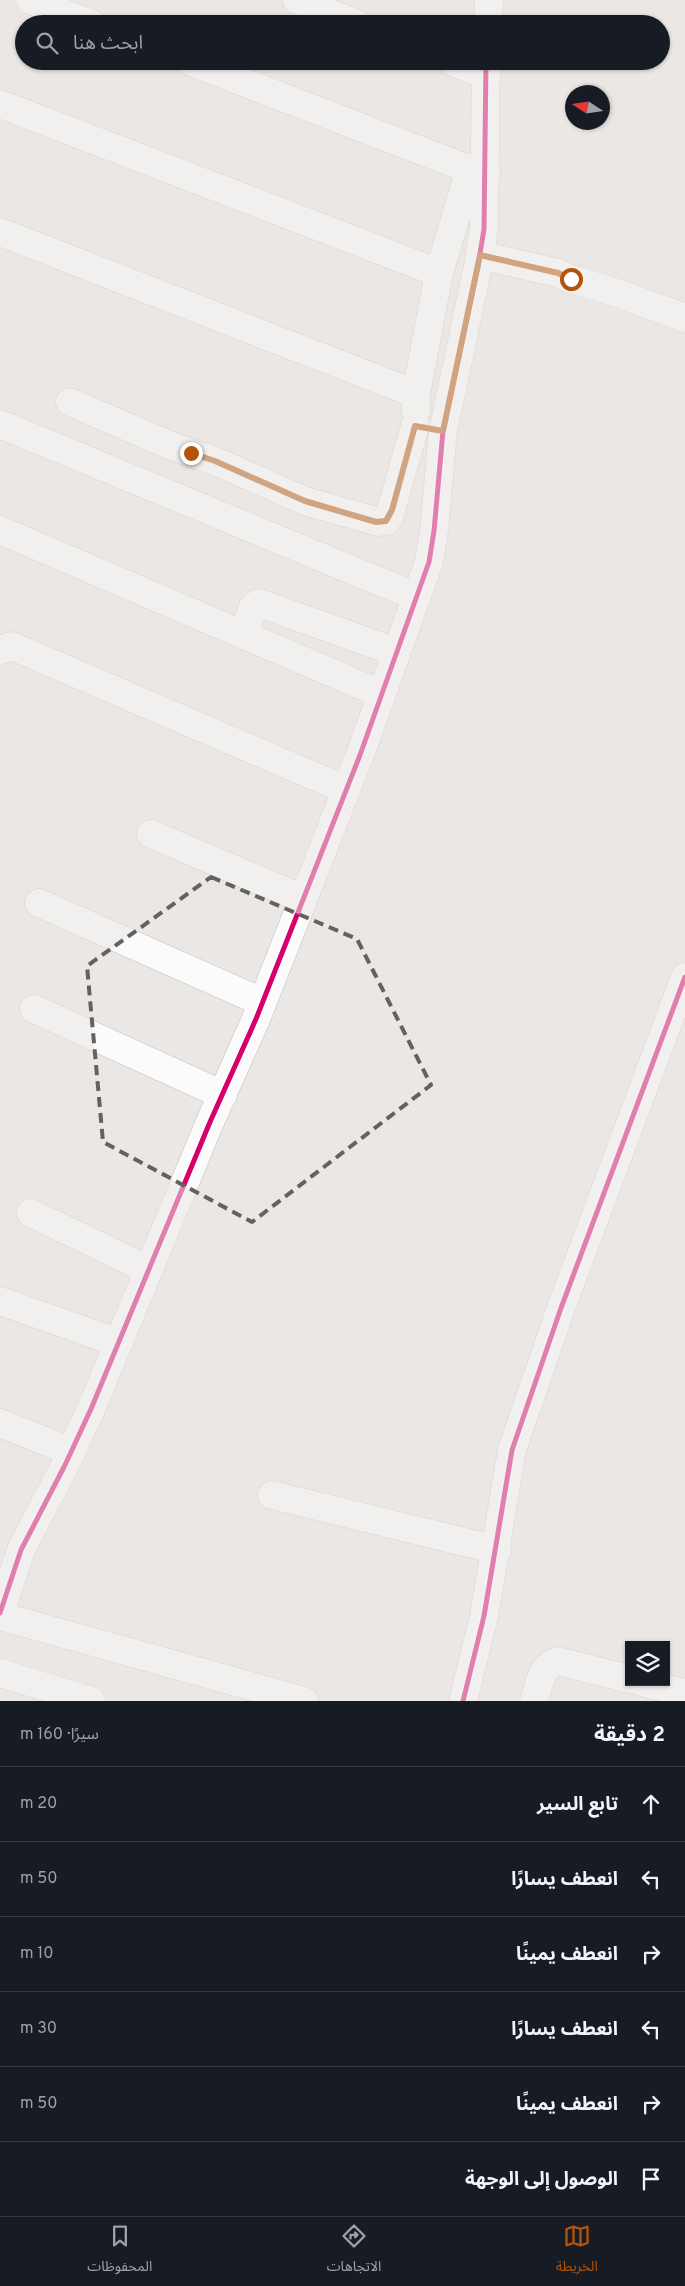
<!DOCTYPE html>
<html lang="ar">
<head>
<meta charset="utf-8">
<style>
	body { margin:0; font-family:Overpass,"Noto Sans Arabic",sans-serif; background:#242831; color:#f1f3f6; direction:rtl }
	.controls { position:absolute; right:15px; bottom:15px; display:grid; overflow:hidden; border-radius:0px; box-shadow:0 1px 4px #0004 }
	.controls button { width:45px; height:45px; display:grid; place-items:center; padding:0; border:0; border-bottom:1px solid #363941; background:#171b24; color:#f1f3f6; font:25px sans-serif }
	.compass { position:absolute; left:565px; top:85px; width:45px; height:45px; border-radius:50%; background:#171b24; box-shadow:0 1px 4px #0004; rotate:282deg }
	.stop { position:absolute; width:15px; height:15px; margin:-11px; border:4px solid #b45309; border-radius:50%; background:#fff }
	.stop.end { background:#b45309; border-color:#fff; box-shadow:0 1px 5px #0008 }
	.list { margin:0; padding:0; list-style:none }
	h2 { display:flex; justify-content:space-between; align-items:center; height:65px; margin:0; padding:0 20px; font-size:21px }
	h2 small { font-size:16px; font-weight:400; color:#9ea1a6 }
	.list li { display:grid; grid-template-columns:32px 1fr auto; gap:15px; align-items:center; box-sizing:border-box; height:75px; padding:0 20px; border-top:1px solid #363941 }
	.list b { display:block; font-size:19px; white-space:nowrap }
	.list em { font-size:16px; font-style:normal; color:#9ea1a6 }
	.icon { flex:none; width:28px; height:28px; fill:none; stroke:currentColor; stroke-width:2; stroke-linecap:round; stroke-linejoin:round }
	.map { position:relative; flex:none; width:685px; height:1701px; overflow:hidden; direction:ltr }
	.search { position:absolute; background:#171b24; box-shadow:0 1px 4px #0004; left:15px; right:15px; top:15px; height:55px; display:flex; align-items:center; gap:12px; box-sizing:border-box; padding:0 18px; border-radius:28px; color:#9ea1a6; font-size:19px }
	.sheet { height:515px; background:#171b24 }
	nav { display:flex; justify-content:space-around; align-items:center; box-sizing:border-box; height:70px; border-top:1px solid #363941; background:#171b24; font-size:14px; color:#9ea1a6 }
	nav a { display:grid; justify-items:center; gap:2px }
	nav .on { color:#b45309 }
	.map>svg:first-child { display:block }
</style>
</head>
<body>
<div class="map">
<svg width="685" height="1701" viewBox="0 0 685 1701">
	<rect width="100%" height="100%" fill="#eae7e4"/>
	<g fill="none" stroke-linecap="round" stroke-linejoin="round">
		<g stroke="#c1bfbe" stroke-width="29">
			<g id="street">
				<path d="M30,0l62,24"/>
				<path d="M297,0l60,24"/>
				<path d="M488,24l1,-24"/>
				<path d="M189,61l269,104 28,9"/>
				<path d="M451,61l34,14"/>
				<path d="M0,104l439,169"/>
				<path d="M0,232l416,162"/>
				<path d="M480,255l78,18 10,5 49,15 68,25"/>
				<path d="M70,402l99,43 46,16 90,40 74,21 7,-1 3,-4 26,-91"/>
				<path d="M416,411v-17l23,-121 31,-104"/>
				<path d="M0,424l417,173"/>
				<path d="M0,530l381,164"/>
				<path d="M243,635l10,-28 6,-4 137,49"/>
				<path d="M0,650l11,-4 8,3 327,141"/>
				<path d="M151,834l152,65"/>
				<path d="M39,903l223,99"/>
				<path d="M34,1009l189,86"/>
				<path d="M31,1213l118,57"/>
				<path d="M0,1301l119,42"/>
				<path d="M0,1423l72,29"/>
				<path d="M272,1495l225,55"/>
				<path d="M0,1613l21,-63 44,-85 26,-56 119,-287 46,-103 104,-264 69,-193 5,-31 9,-100 35,-165 6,-37 2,-168"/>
				<path d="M0,1616l304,85"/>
				<path d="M0,1673l91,28"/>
				<path d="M642,1682l43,11"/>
				<path d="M463,1701l21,-85 28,-166 49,-142 124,-331"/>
				<path d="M534,1701c5,-15 6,-35 24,-40l71,18"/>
			</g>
		</g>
		<use href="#street" stroke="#fcfbfb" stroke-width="28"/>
		<g stroke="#fff" stroke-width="8">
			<g id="cycleway">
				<path d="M0,1613l21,-63 44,-85 26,-56 119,-287 46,-103 104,-264 69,-193 5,-31 9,-100 35,-165 6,-37 2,-168"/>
				<path d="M463,1701l21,-85 28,-166 49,-142 124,-331"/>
			</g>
		</g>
		<use href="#cycleway" stroke="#d6006c" stroke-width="5"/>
	</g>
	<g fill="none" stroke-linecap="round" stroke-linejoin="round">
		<path stroke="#b45309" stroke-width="6" d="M191,453l24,8 90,40 71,21 10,-1 6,-11 23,-84 28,5 37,-176 78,18 13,6"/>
	</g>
	<path d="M0 0H685V1701H0ZM211,877l146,62 74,146 -179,137 -149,-80 -16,-176z" fill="#eae7e4" fill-opacity=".55" fill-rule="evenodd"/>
	<path fill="none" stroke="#636261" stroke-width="4" stroke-dasharray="10 6" stroke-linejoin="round" d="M211,877l146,62 74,146 -179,137 -149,-80 -16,-176z"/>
</svg>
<div class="controls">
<button><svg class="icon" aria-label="layers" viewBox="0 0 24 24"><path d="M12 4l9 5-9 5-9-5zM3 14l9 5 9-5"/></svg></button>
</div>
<svg class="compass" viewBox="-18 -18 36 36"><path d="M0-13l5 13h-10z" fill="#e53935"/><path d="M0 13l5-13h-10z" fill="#9ea1a6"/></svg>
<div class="stop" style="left:571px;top:279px"></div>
<div class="stop end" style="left:191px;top:453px"></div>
<div class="search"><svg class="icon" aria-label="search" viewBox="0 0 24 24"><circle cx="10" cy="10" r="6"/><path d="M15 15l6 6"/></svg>ابحث هنا</div>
</div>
<section class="sheet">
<h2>2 دقيقة<small>سيرًا · 160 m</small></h2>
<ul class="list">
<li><svg class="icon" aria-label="ahead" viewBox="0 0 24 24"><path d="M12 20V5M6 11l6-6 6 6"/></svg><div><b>تابع السير</b></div><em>20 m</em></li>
<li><svg class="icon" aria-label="left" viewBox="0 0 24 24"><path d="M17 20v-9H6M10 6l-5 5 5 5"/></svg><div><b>انعطف يسارًا</b></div><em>50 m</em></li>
<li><svg class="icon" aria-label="right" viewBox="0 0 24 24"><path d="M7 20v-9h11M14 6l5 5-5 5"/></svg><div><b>انعطف يمينًا</b></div><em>10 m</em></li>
<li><svg class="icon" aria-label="left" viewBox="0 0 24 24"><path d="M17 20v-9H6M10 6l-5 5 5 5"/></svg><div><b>انعطف يسارًا</b></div><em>30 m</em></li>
<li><svg class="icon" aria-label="right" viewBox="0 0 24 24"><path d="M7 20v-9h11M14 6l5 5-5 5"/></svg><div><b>انعطف يمينًا</b></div><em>50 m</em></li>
<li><svg class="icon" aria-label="arrive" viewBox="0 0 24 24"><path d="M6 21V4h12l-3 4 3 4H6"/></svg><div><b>الوصول إلى الوجهة</b></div></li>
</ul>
</section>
<nav>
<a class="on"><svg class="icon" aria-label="map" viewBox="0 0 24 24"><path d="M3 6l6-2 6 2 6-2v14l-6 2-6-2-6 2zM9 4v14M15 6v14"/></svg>الخريطة</a>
<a><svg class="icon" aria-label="directions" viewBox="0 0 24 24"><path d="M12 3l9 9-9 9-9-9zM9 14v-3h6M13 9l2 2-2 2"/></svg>الاتجاهات</a>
<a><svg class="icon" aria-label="saved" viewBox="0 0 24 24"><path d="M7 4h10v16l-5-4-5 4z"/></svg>المحفوظات</a>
</nav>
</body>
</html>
